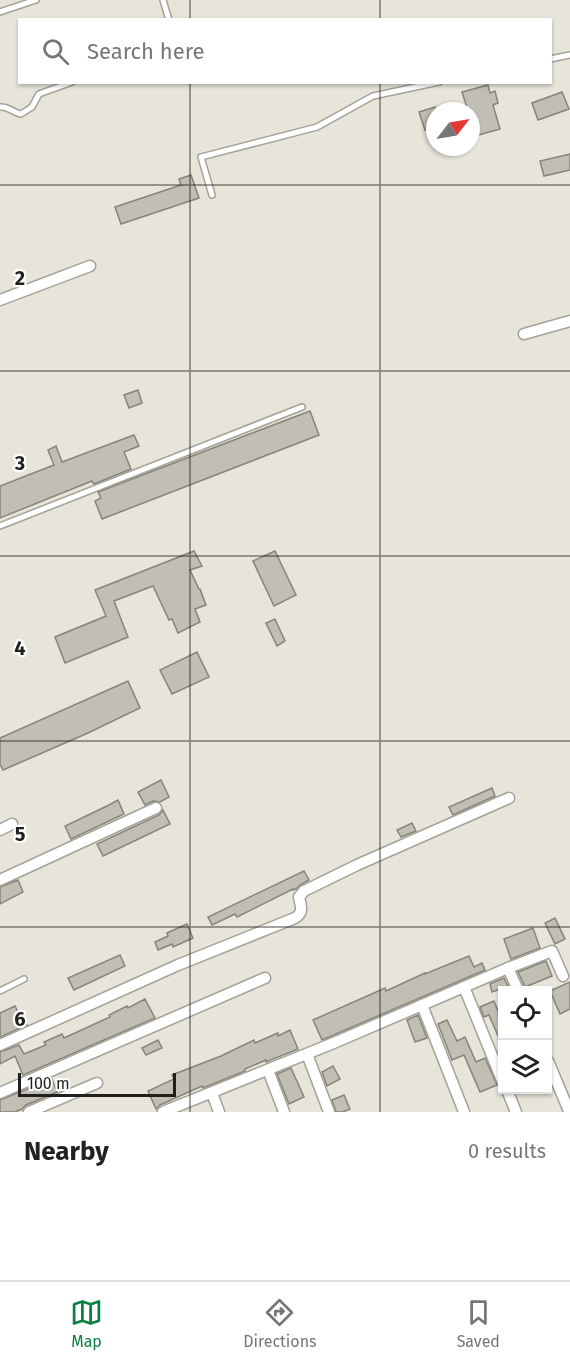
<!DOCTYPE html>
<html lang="en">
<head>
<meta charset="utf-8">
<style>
	body { margin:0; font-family:"Fira Sans",sans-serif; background:#f6f6f6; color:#222 }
	.controls { position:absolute; right:18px; bottom:18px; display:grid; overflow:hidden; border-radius:0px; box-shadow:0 2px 4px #0004 }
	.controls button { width:54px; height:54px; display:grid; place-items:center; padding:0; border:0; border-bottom:2px solid #e0e0e0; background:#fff; color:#222; font:30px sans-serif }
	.compass { position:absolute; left:426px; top:102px; width:54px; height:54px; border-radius:50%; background:#fff; box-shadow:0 2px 4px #0004; rotate:59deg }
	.scale { position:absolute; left:18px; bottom:15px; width:158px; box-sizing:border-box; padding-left:6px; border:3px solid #201f1b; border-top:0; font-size:16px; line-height:21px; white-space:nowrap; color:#201f1b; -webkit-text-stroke:4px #fff; paint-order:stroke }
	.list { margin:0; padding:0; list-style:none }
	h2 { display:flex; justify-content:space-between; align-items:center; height:78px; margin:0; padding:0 24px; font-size:26px }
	h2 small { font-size:20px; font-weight:400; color:#767676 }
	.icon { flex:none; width:33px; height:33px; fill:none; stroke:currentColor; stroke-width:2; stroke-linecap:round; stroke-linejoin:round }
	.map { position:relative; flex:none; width:570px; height:1112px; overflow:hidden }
	.search { position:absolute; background:#fff; box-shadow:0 2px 4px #0004; left:18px; right:18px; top:18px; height:66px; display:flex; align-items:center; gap:15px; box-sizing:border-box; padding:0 21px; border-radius:0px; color:#767676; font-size:22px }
	.sheet { height:168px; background:#fff }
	nav { display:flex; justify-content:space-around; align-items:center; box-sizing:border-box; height:84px; border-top:2px solid #e0e0e0; background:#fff; font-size:16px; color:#767676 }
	nav a { display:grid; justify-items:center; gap:3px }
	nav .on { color:#0b8043 }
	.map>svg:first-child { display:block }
</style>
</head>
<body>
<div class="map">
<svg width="570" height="1112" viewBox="0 0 570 1112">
	<rect width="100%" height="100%" fill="#e7e4d9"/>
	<g fill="#c1bfb3" stroke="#868479" stroke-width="1.5">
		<path d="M488,85l2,8 5,-2 3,12 -5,2 7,24 -25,7 -4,-13v-12h-3l-6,-19z"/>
		<path d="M562,92l7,17 -31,11 -6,-17z"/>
		<path d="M435,107v20l-10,3 -6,-18z"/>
		<path d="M570,154v16l-26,6 -4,-15z"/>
		<path d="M191,175l8,23 -78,26 -6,-17 66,-22 -2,-6z"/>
		<path d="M138,390l4,13 -13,5 -5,-13z"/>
		<path d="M310,411l9,24 -217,84 -7,-18 6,-3 -3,-6z"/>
		<path d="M134,435l5,11 -15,6 7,17 -37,15 -2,-3 -92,37v-32l54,-21 -6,-15 8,-4 6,16z"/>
		<path d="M194,551l8,15 -12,4 9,19h1l6,16 -11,4 5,13 -22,11 -6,-14 -3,1 -16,-34 -39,15 14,36 -63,26 -10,-26 51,-21 -11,-26z"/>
		<path d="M275,551l21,44 -22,11 -21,-45z"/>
		<path d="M275,619l10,22 -8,5 -11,-23z"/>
		<path d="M197,652l12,25 -37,17 -12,-24z"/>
		<path d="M128,681l12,27 -52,25 -85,37 -3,-6v-26z"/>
		<path d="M161,780l8,17 -9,5 -7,-1 -8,4 -7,-13z"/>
		<path d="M492,788l3,8 -42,19 -4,-8z"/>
		<path d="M118,800l6,14 -53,25 -6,-13 44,-21z"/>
		<path d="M163,810l7,14 -67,32 -6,-12 62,-29z"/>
		<path d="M412,823l4,8 -15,6 -4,-7z"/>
		<path d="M304,871l5,9 -9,5 -4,4 -3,1v-1l-56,28 -2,-3 -23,11 -4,-8z"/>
		<path d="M18,880l5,12 -23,12v-17z"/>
		<path d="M555,918l10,21 -10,5 -10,-21z"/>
		<path d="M187,924l6,14 -20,9 -1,-3 -14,6 -3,-8 13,-6 -1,-3z"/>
		<path d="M533,928l7,20 -29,11 -7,-20z"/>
		<path d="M120,955l5,11 -51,24 -6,-12z"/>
		<path d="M469,956l5,11 8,-4 3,7 -163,70 -9,-20 72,-32 1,3 39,-18v1z"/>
		<path d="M546,961l6,15 -27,11 -7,-15z"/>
		<path d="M504,978l4,8 -16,6 -2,-8z"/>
		<path d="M570,982v27l-10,5 -10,-23z"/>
		<path d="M145,999l10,19 -132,57 -8,-19 -15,8v-12l19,-7 5,9 22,-9 -2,-3 18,-8 2,4 46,-21 -1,-2 18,-9 1,2z"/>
		<path d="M494,1001l8,20v24l-13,-30 -5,2 -4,-10z"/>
		<path d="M15,1006l7,14 2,-1 3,6 -27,12v-24z"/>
		<path d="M418,1015l9,23 -12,4 -8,-22z"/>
		<path d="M447,1020l10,21 8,-4 11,25 9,-4 12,27 -17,7 -16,-37 -12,5 -14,-36z"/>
		<path d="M290,1030l8,19 -32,13v-2l-21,9v2l-42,17 -1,-2 -42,19 -4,4 -8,-18 26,-12 -2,-4 49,-19 33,-16 1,3 23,-10v3z"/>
		<path d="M158,1040l4,8 -16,7 -4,-7z"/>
		<path d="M333,1066l7,13 -13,7 -5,-14z"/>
		<path d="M291,1068l13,29 -15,7 -12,-30z"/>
		<path d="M52,1079l5,13 -31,13 -4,4 -7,3h-15v-12z"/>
		<path d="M344,1095l6,14 -7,3h-7l-4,-12z"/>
	</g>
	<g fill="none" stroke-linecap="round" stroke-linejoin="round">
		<g stroke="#a4a297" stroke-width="8">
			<g id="service">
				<path d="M163,0l6,20"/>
				<path d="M0,12l36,-12"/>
				<path d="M550,59l20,-4"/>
				<path d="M0,107c8,-1 14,6 21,7l11,-7 7,-13 33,-12"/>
				<path d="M212,195l-11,-38 116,-30 56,-31 66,-14"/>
				<path d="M0,526l302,-119"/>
				<path d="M0,991l24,-12"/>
			</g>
		</g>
		<g stroke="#a4a297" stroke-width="13">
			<g id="minor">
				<path d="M0,300l90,-34"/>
				<path d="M524,334l46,-13"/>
				<path d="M0,830l12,-6"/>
				<path d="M0,880l156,-72"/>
				<path d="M508,968l10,22"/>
				<path d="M464,987l38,93"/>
				<path d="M422,1005l42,107"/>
				<path d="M0,1045l178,-80 117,-47c9,-5 6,-12 4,-21l5,-6 53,-26 152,-67"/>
				<path d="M307,1054l22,58"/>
				<path d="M548,1061l21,50"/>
				<path d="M268,1070l16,42"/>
				<path d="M507,1090l9,22"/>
				<path d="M0,1093l265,-115"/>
				<path d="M212,1093l7,19"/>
				<path d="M29,1112l68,-29"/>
				<path d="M163,1112l173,-70 172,-74 44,-17 11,25"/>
			</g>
		</g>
		<use href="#service" stroke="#fff" stroke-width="5"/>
		<use href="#minor" stroke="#fff" stroke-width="10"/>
	</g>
	<path fill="none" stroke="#201f1b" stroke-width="1.5" stroke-opacity="0.55" d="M190,0v20M380,0v20M190,82v1030M380,82v1030M0,185h570M0,371h570M0,556h570M0,741h570M0,927h570"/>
	<g font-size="20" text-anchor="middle" font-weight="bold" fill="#201f1b" stroke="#fff" stroke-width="4.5" stroke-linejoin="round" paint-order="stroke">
		<text x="20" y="285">2</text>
		<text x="20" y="470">3</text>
		<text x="20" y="655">4</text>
		<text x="20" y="841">5</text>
		<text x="20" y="1026">6</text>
	</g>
</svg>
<div class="controls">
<button><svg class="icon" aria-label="locate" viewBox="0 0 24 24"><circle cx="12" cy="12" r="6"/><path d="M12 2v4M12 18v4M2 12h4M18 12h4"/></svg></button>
<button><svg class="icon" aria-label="layers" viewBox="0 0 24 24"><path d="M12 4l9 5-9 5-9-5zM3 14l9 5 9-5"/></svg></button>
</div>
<svg class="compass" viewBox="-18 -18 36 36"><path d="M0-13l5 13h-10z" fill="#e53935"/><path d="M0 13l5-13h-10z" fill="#767676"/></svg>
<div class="scale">100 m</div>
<div class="search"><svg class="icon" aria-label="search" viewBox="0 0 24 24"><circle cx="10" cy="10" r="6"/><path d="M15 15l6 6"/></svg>Search here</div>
</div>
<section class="sheet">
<h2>Nearby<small>0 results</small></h2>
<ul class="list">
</ul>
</section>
<nav>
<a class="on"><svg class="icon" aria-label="map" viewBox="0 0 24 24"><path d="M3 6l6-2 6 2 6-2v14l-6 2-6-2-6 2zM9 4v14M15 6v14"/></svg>Map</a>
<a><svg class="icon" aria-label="directions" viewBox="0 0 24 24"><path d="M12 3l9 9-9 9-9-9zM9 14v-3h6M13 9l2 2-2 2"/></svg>Directions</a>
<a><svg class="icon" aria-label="saved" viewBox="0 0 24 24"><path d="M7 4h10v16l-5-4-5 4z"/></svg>Saved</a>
</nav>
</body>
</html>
